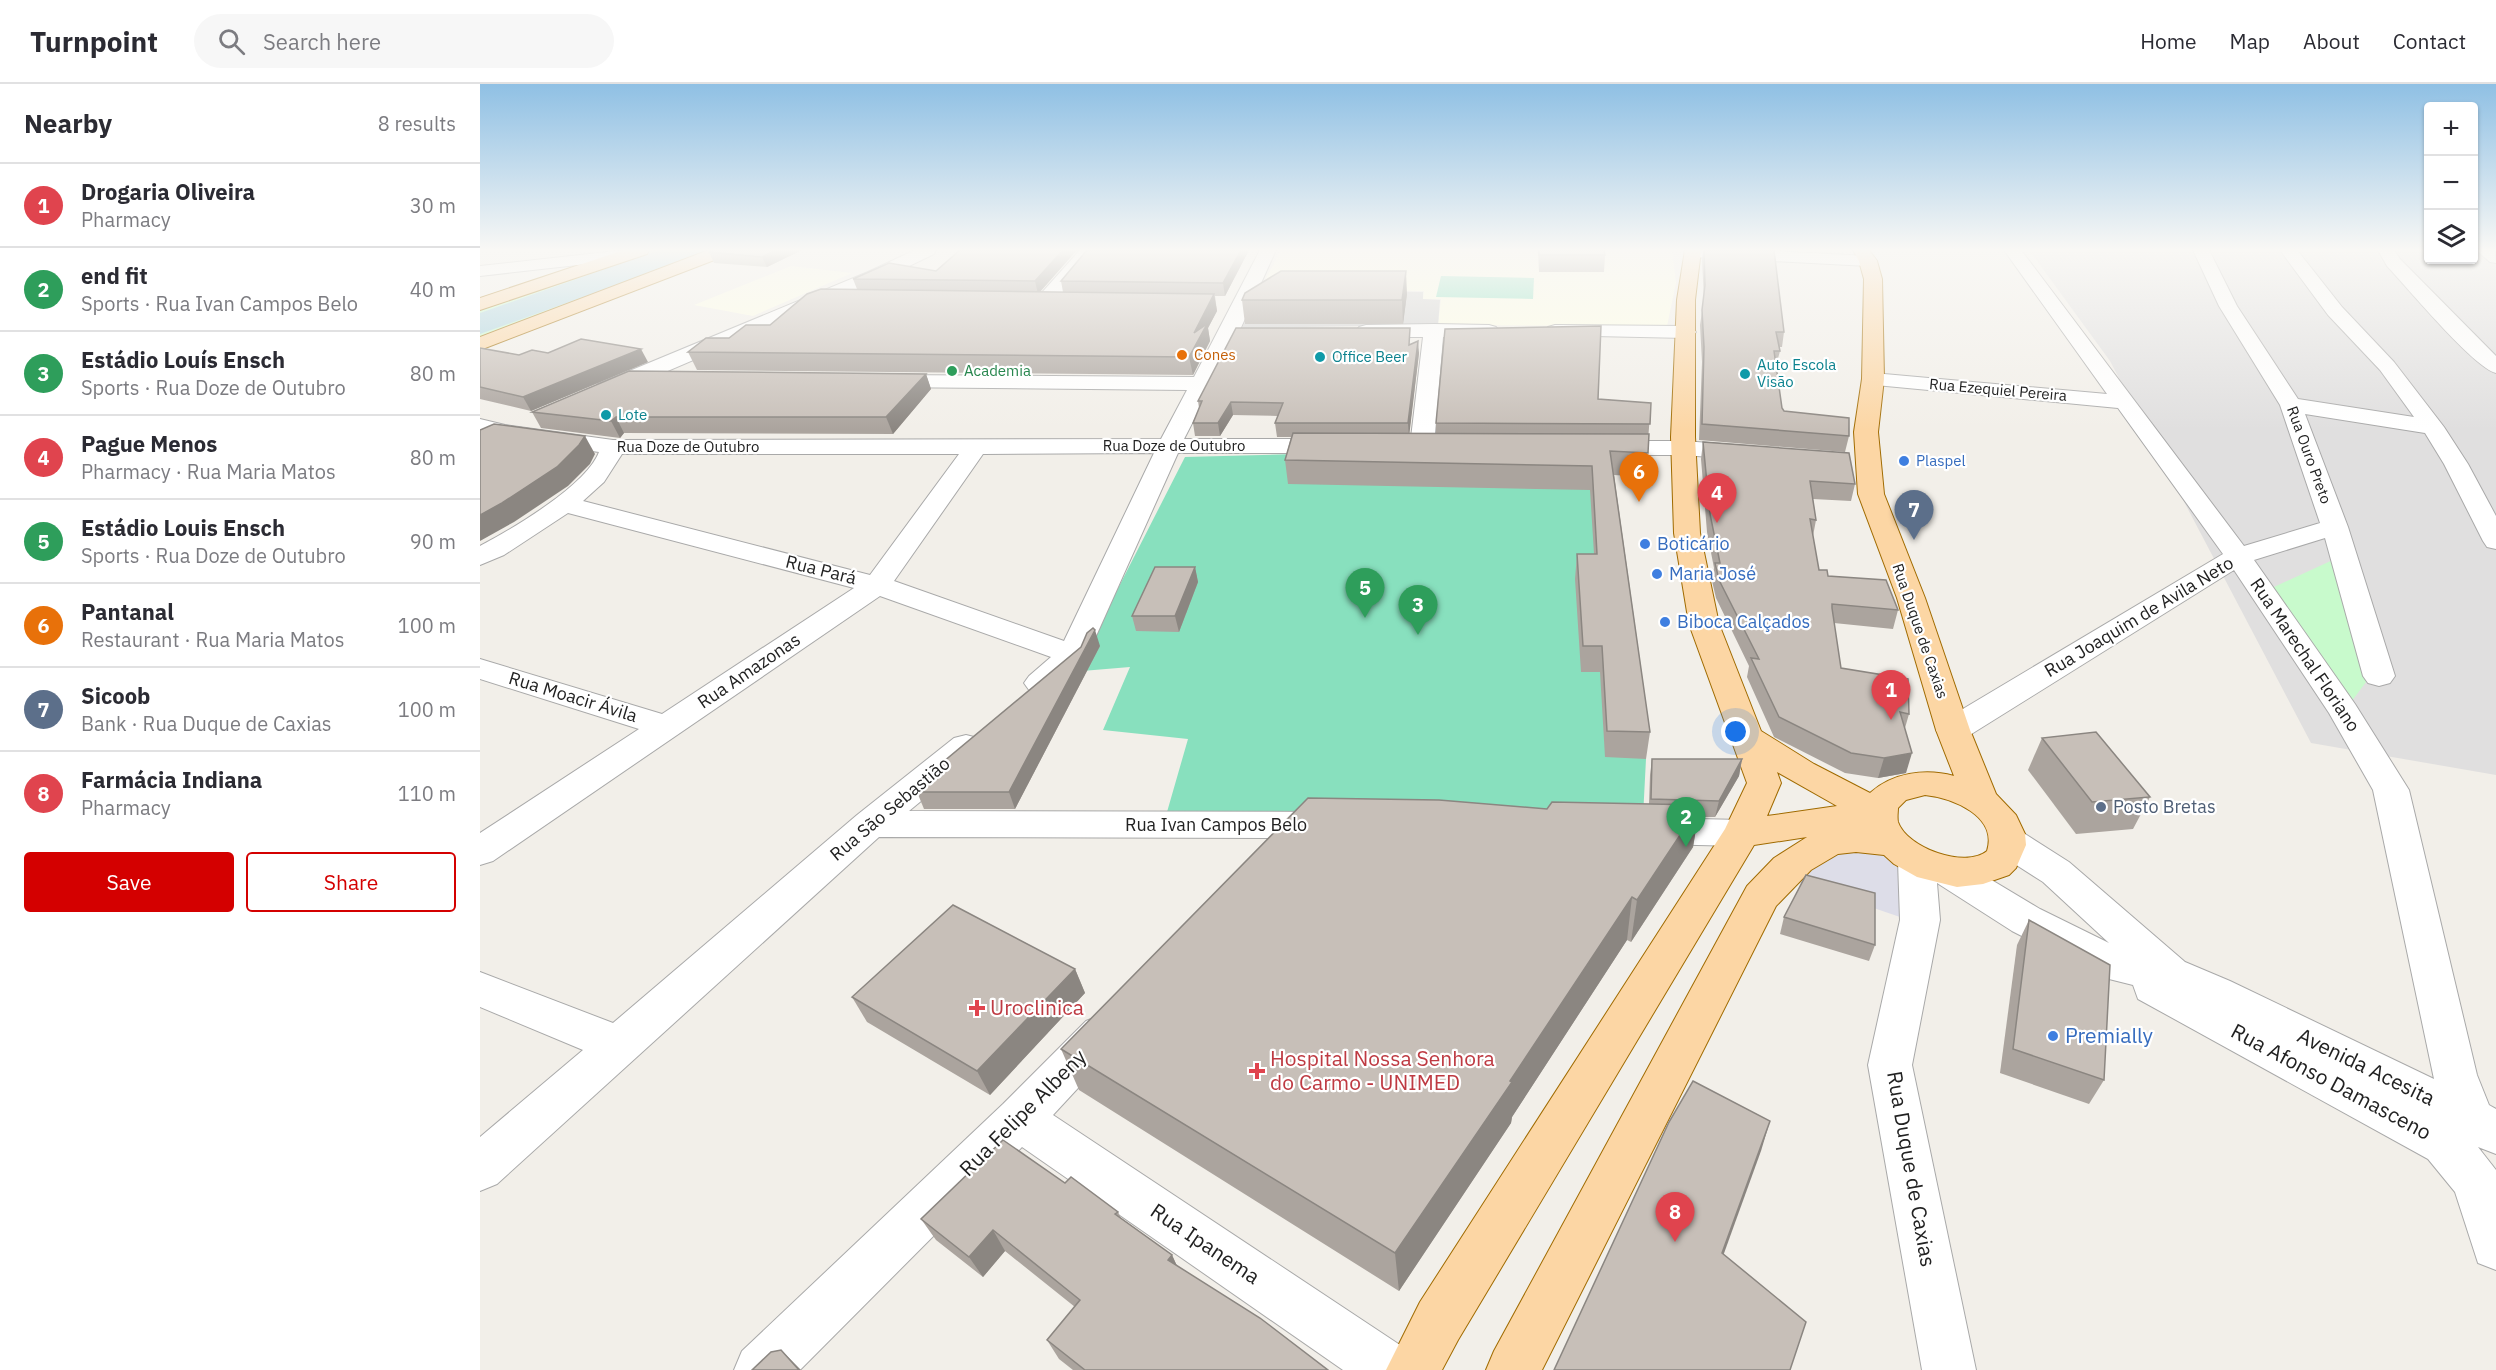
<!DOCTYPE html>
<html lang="en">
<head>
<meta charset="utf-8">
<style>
	body { margin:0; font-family:"IBM Plex Sans",sans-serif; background:#f7f7f7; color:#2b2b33 }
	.controls { position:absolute; right:18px; top:18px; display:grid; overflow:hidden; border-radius:6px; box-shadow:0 2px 4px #0004 }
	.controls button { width:54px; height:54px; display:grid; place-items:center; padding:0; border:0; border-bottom:2px solid #e1e1e2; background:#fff; color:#2b2b33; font:30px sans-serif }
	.you { position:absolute; left:1256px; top:648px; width:21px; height:21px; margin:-15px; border:4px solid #fff; border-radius:50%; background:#1a73e8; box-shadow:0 0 0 9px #1a73e833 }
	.badge { display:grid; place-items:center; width:39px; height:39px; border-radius:50%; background:#d40000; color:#fff; font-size:20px; font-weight:700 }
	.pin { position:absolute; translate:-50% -50px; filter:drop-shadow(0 2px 3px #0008) }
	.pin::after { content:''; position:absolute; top:32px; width:21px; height:18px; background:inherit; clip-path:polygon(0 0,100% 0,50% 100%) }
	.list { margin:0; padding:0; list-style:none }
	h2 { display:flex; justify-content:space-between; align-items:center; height:78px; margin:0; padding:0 24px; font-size:26px }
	h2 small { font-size:20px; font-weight:400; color:#7c7c81 }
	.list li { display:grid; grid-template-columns:39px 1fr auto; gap:18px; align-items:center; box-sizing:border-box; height:84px; padding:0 24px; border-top:2px solid #e1e1e2 }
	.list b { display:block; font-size:22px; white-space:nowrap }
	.list p { margin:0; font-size:20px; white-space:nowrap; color:#7c7c81 }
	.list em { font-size:20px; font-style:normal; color:#7c7c81 }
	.actions { display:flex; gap:12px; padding:18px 24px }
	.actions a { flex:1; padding:14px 0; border:2px solid #d40000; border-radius:6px; text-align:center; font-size:21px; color:#d40000 }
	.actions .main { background:#d40000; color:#fff }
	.icon { flex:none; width:33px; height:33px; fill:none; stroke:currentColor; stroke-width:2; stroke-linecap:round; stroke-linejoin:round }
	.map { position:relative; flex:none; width:2016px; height:1286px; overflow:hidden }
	header { display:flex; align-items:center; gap:36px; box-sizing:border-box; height:84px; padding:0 30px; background:#fff; border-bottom:2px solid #e1e1e2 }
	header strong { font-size:28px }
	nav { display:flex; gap:33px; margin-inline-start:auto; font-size:21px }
	.search { width:420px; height:54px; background:#f7f7f7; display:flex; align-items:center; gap:15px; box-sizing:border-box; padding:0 21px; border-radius:33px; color:#7c7c81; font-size:22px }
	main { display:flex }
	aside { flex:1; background:#fff }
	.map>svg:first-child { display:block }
</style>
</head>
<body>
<header>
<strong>Turnpoint</strong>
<div class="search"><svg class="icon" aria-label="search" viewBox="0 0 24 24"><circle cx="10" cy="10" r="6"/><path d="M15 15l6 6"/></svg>Search here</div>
<nav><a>Home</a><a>Map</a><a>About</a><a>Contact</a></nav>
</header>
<main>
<aside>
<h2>Nearby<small>8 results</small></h2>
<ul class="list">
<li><span class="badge" style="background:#e0444e">1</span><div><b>Drogaria Oliveira</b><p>Pharmacy</p></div><em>30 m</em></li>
<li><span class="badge" style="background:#2e9e5b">2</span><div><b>end fit</b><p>Sports · Rua Ivan Campos Belo</p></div><em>40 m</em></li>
<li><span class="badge" style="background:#2e9e5b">3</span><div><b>Estádio Louís Ensch</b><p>Sports · Rua Doze de Outubro</p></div><em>80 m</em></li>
<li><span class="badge" style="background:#e0444e">4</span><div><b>Pague Menos</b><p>Pharmacy · Rua Maria Matos</p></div><em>80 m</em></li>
<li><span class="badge" style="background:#2e9e5b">5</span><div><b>Estádio Louis Ensch</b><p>Sports · Rua Doze de Outubro</p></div><em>90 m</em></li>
<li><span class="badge" style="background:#e8710a">6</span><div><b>Pantanal</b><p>Restaurant · Rua Maria Matos</p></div><em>100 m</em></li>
<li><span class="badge" style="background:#5c6f8a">7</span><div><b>Sicoob</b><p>Bank · Rua Duque de Caxias</p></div><em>100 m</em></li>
<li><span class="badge" style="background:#e0444e">8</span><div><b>Farmácia Indiana</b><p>Pharmacy</p></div><em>110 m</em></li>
</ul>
<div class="actions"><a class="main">Save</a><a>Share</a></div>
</aside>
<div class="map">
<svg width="2016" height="1286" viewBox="0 0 2016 1286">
	<rect width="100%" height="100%" fill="#f2efe9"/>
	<path fill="#e0dfdf" d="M1549,166h399v10h46v-10h22v525l-185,-32 -201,-382z"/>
	<g fill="#ffffe5">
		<path d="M801,166h391l4,33 -9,43 -229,-1 3,-26h-18l1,-8 -163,-3z"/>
		<path d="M311,182l61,7 -99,43 -59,-11z"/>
	</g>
	<path fill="#d0d0d0" d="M781,205l162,3v7l17,1 -2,25 -196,3z"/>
	<g fill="#c8facc">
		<path d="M166,166h76l-242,87v-31z"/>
		<path d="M1855,475l34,119 -26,35 -80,-121z"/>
	</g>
	<g fill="#88e0be">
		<path d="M961,192l93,2 -1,21 -97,-2z"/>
		<path d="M816,370l310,2 40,303 -3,58 -478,2 23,-80 -85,-9 27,-63 -60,5 13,-15 102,-200z"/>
	</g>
	<path fill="#dddde8" d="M1403,766l21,15 -4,52 -108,-37 28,-26z"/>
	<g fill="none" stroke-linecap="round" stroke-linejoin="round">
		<path fill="#aad3df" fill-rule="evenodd" d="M179,166h43l-5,6 -217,78v-21z"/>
		<g stroke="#a9a9a9" stroke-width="2">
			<g id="minor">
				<path d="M145,166l6,1 3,4 -3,4 -151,17v-10z"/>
				<path d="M435,166h21l-2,4 -54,26 -266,114 -8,1 -8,-1 -3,-5 3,-5 270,-112z"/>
				<path d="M600,166h17l-45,55h-14l-2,-4 2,-4z"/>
				<path d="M780,166h16l-37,82 -55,107h149l8,2 4,5 -4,5 -8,2h-155l-90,201 -37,36 -11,3 -11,-3 -5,-7 5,-7 22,-19 -171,-61 -387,265 -13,4v-32l159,-104 -159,-50v-20l182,55 192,-126 -286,-75 -64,42 -24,10v-19c32,-17 106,-60 119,-94l-94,-13 -25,-6v-14l25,6 108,15 548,-1 26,-49 -304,-3 -8,-1 -3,-5 3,-5 8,-1 311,2zM674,369l-90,188 -170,-60 89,-127zM142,370h337l-89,121 -287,-74 21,-19z"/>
				<path d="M1206,166h66l116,6 6,1 3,4 -3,4 -6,1 -175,-9 -6,-1 -3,-4z"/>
				<path d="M1524,166h17l223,296 76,-23 -40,-118 -61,-99 -26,-56h16l28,56 61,93 116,18 -34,-47 -52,-55 -48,-65h17l45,57 52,55 50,65 24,37 28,52v33l-9,-2 -4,-6 -39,-77 -19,-31 -120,-19 43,113 47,149 -5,7 -11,3 -11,-3 -5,-7 -38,-138 -71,22 101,144 54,86 68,285 12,30 7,4v45l-18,-7 18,23v100l-18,-7 -23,-71 -27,-33 -290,-160 -5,-14 -32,-8 -89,-46 -75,-48 3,37 -28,145 64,305h-54l-54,-305 32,-145 -2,-59 6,-10 13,-4 13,4 5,9 12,-3 13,4 80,48 69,34 -66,-61 -47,-30 -5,-10 5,-10 13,-4 13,4 47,30 116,100 45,19 204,98 -61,-289 -44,-77 -95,-143 -269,168 -12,3 -12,-3 -5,-8 5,-8 282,-168 -105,-146 -253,-24 -3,-5 3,-5 8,-1 234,21z"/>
				<path d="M1898,166h16l6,9 96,97v17c-22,-5 -89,-86 -109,-107z"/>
				<path d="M1996,166h19l1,13 -6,-1z"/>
				<path d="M954,240l55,1 7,2 3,4 -3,4 -7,2h-46l-9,109 -4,5 -8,2 -8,-2 -4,-5 13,-109h-57l-7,-2 -3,-4 3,-4 7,-2z"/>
				<path d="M1075,241l131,1 7,2 3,4 -3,4 -7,2 -138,-3 -3,-4 3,-4z"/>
				<path d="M1124,357h80l63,5 8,2 4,5 -4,5 -8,2 -63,-5h-80l-8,-2 -4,-5 4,-5z"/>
				<path d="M486,651l12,3 5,8 -5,8 -69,57 418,1 13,4 5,9 -5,9 -13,4 -448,-1 -382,347 -17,7v-54l103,-87 -103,-43v-35l133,51 244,-208 97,-77z"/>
				<path d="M1172,734l90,2 13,4 5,9 -5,9 -13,4 -90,-2 -13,-4 -5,-9 5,-9z"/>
				<path d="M621,931l15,6 7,13 -7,13 -63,68 356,236 8,19h-74l-321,-223 -222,223h-66l8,-19 261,-247 83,-83z"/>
			</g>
		</g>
		<g stroke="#a06b00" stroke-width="2">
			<g id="major">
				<path d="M144,166h25l-2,4 -167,56v-12z"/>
				<path d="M229,166h23l-2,4 -250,96v-13z"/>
				<path d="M1205,166h16l-6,50v137l5,96 19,91 42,107 53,33 56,29c22,-20 55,-25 84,-17l-18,-46 -39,-132 -39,-104 -4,-62 8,-53 2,-100 -5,-18 -6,-11h16l8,11 5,18 2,100 -6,53 6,62 41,104 45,132 26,64 20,21 9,19 1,11 -10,23 -7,7 -26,9 -26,3 -40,-10 -23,-13 -10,-9 -28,-3 -18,2 -27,16 -35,36 -234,464h-56l8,-19 253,-465 27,-28 33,-21 -53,8 -296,495 -16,30h-56l34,-68 305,-473 22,-46 -58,-159 -15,-91 -3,-96 6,-137zM1297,688l60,34 -70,10 14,-33zM1445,711c28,3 73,21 62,56 -22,18 -80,-3 -89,-29 -1,-5 0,-10 0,-14l8,-8z"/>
			</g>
		</g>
		<use href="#minor" fill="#fff" fill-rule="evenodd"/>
		<use href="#major" fill="#fcd6a4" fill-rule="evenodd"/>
	</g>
	<g fill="#aba49e">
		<path d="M235,166h87l-35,17 -53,-4 -5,-11z"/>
		<path d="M597,166l-37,42h23l-2,-11 188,-31 -24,46h-10l2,15 -9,17 2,13 -17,34 -496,-5 -9,-18 82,-27 87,-36 -4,-10 83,-8z"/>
		<path d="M1014,166h110l1,5 -1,17h-65l-1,-22z"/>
		<path d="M1223,166h71l10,82 -2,15h-3l1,4 -4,15 6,42 2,3 65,25 -4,16 -146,-12 3,-78 -2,-37 4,-26 -2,-39z"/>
		<path d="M927,210l-4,30h-158l-3,-24z"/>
		<path d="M0,264l39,7 29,-2 100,9 -117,49 -51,-12z"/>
		<path d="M939,269l-10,80h27v-10l162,-24 53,4 -6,74 -31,-2 36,257 -4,27 -41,-2 -5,-85h-19l-6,-93 2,-25h17l-4,-64 -302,-6 -3,-24 6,-23h-14l-2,-14 3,-7 -45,-1 -13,21h-25l-2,-13 6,-15 -1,-7z"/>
		<path d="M446,290l5,15 -38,45 -269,-1 -4,5 -79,-10 -9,-16z"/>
		<path d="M1223,358l152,42 -4,17 -38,-2 3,21 -3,16 6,34 9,6 70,34 -5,19 -59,-6 7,45 68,46 -4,14 1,45 -28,5 -33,-5 -71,-36 -27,-60 2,-11 -33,-68 -4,-17 2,-13 -7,-36 -6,-73z"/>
		<path d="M715,483l3,15 -19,50 -43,-1 -4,-15z"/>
		<path d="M620,562l-85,163h-91l-7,-17z"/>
		<path d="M1562,654l108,59 -17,32 -57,5 -48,-64z"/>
		<path d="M1172,675h90l-3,17 -24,41h-17l-5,30 -62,95 -4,-2 -115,177 -1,6 -112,168 -320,-201 -18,-41 486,-240 102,-5 1,-29z"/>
		<path d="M1304,833l91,28 -6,16 -89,-27z"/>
		<path d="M1549,836l75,160 -15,24 -89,-31 17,-128z"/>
		<path d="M595,885l10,24 -95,102 -123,-73 -15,-25z"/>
		<path d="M638,1128l3,6 51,37 5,11 151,104h-255l-14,-11 -12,-19 28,-33 -70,-56 -22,26 -47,-37 -15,-21z"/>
	</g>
	<g fill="#8b8681">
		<path d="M296,166h26l-35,17 -5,-10z"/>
		<path d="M583,166h14l-39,44 -3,-13z"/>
		<path d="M761,166h8l-24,46 -2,-13z"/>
		<path d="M926,187l1,23 -4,30 -1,-24z"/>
		<path d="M734,210l3,17 -9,17 2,13 -17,34 -4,-18 5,-24z"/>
		<path d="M938,257l1,12 -10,84 -1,-14z"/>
		<path d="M161,265l7,13 -117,49 -8,-14z"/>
		<path d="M446,290l5,15 -38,45 -7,-17z"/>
		<path d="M751,318l2,13 -13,21 -2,-13z"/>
		<path d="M136,333l8,16 -4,5 -9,-17z"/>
		<path d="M105,352l10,18 -5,10 -22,22 -54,36 -34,19v-26z"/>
		<path d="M715,483l3,15 -19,50 -4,-16z"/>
		<path d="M615,546l5,16 -85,163 -6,-17z"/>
		<path d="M1432,669l-6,20 -28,5 6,-20z"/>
		<path d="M1262,675l-3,17 -24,41 4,-16z"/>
		<path d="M1220,721l-7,42 -62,95 6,-42z"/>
		<path d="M1152,813l-5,43 -115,177 -1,6 -112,168 -4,-38z"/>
		<path d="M595,885l10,24 -95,102 -13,-24z"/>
		<path d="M1290,1037l-9,30 -47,130 8,-28z"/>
		<path d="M513,1146l12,21 -22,26 -14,-20z"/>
		<path d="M692,1171l9,20 -13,-15z"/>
		<path d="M301,1266l20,20h-2z"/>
	</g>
	<g fill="#c7bfb8" stroke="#8b8681" stroke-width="1.5">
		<path d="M235,166h61l-14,7 -53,-5z"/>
		<path d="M480,166h103l-28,31 -182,-2 36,-16 47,8z"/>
		<path d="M607,166h154l-18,33 -162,-2z"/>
		<path d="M1059,166h65l1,5h-66z"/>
		<path d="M1224,166h70l10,82h-8l4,19h-6l8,57 2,3 65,7v18l-147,-12 2,-77 -2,-37 3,-25z"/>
		<path d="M801,187h125l-4,29h-160l3,-7z"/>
		<path d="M341,205l393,5 -20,39 13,-9 -18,33 -501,-5 18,-14h23l17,-13h24l37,-31z"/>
		<path d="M1121,242l-3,73 53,4 -1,21 -214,-1 9,-94z"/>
		<path d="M756,244h174l-1,17 9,-4 -10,82h-133l8,-20 -52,-1 -13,21h-25l9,-22h-4z"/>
		<path d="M101,255l60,10 -118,48 -43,-10v-39l39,7 13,-5 16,3z"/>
		<path d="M149,287l297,3 -40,43h-270l-5,4 -79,-9z"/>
		<path d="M14,340l91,12 -6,9 -22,22 -55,36 -22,12v-85z"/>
		<path d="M813,349l356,1 -1,19 -38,-2 40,281 -43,-1 -5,-85h-19l-6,-92h20l-5,-88 -307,-6z"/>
		<path d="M1223,358l146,11 6,31 -45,-3 6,39 -6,-1 9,51h8l1,6 58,4 12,30 -66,-6v4l9,60 67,11 1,35 -9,-2 12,41 -28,5 -33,-5 -72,-36 -28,-59 8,1 -40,-79 -4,-17h5l-10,-49z"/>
		<path d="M675,483h40l-20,49h-43z"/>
		<path d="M613,544l2,2 -86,162h-92l20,-25 144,-120 6,-14z"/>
		<path d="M1616,648l54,65 -58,5 -50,-64z"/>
		<path d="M1172,675h90l-23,42 -68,-2z"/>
		<path d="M828,714l131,2 108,9 5,-7 148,3 -63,95 -5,-3 -122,184 2,1 -117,171 -334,-204z"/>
		<path d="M1326,791l69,18v52l-91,-28z"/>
		<path d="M473,821l122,64 -98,102 -125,-74z"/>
		<path d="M1549,836l81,45 -6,115 -91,-31z"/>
		<path d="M1213,997l77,40 -48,132 84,69 -16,48h-236l115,-248z"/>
		<path d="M523,1056l62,43 6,-6 47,35 -3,2 57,41 -4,5 92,58 68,52h-243l-38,-30 33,-40 -87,-70 -24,27 -48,-38z"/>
		<path d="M301,1266l18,20h-47l19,-18z"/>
	</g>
	<linearGradient id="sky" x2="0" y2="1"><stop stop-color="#8fc0e4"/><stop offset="0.48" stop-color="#f9f8f5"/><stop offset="1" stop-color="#f9f8f5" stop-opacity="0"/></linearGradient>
	<rect width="2016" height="346" fill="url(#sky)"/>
	<circle fill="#e8710a" stroke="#fff" stroke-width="2" cx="702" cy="271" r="6"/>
	<g fill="#0f9aa8" stroke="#fff" stroke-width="2">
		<circle cx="840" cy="273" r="6"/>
		<circle cx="1265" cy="290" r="6"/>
		<circle cx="126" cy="331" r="6"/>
	</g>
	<circle fill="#2e9e5b" stroke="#fff" stroke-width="2" cx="472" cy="287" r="6"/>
	<g fill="#3f7fe0" stroke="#fff" stroke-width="2">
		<circle cx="1424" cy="377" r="6"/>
		<circle cx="1165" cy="460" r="6"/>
		<circle cx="1177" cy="490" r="6"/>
		<circle cx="1185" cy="538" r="6"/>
		<circle cx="1573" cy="952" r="6"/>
	</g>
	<circle fill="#5c6f8a" stroke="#fff" stroke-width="2" cx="1621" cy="723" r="6"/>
	<g fill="#e0444e" stroke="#fff" stroke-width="2">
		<path d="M494 915h6v6h6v6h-6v6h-6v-6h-6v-6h6z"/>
		<path d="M774 978h6v6h6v6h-6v6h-6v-6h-6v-6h6z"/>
	</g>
	<g text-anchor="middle" stroke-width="4.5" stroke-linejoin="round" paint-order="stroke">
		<g font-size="15" fill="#c56008" stroke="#fff" text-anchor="start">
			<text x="714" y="276">Cones</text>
		</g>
		<g font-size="15" fill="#0d838f" stroke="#fff" text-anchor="start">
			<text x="852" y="278">Office Beer</text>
			<text x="1277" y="286">Auto Escola<tspan x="1277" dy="17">Visão</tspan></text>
			<text x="138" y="336">Lote</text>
		</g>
		<g font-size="15" fill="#27864d" stroke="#fff" text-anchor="start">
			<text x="484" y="292">Academia</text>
		</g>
		<g font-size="15" fill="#222" stroke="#fff">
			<text transform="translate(1518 306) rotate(5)" y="5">Rua Ezequiel Pereira</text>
			<text x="694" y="367">Rua Doze de Outubro</text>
			<text x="208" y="368">Rua Doze de Outubro</text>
			<text transform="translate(1829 371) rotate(70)" y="5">Rua Ouro Preto</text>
			<text transform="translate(1440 547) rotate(71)" y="5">Rua Duque de Caxias</text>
		</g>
		<g font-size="15" fill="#366cbe" stroke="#fff" text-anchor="start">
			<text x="1436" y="382">Plaspel</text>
		</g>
		<g font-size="18" fill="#366cbe" stroke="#fff" text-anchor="start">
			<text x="1177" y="466">Boticário</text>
			<text x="1189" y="496">Maria José</text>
			<text x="1197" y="544">Biboca Calçados</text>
		</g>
		<g font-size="18" fill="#222" stroke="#fff">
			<text transform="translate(341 486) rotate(14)" y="6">Rua Pará</text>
			<text transform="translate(1659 533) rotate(-31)" y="6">Rua Joaquim de Avila Neto</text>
			<text transform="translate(1825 571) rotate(56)" y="6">Rua Marechal Floriano</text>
			<text transform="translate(269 587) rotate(-34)" y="6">Rua Amazonas</text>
			<text transform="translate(93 613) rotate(17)" y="6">Rua Moacir Ávila</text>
			<text transform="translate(410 725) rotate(-40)" y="6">Rua São Sebastião</text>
			<text x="736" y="747">Rua Ivan Campos Belo</text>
		</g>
		<g font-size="18" fill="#4e5e75" stroke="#fff" text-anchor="start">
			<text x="1633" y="729">Posto Bretas</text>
		</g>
		<g font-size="21" fill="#be3a42" stroke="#fff" text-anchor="start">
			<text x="510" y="931">Uroclinica</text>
			<text x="790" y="982">Hospital Nossa Senhora<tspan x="790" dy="24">do Carmo - UNIMED</tspan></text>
		</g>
		<g font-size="21" fill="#366cbe" stroke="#fff" text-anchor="start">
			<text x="1585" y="959">Premially</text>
		</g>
		<g font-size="21" fill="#222" stroke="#fff">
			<text transform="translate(1886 983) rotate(26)" y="7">Avenida Acesita</text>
			<text transform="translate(1851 998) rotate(28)" y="7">Rua Afonso Damasceno</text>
			<text transform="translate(543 1029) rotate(-45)" y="7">Rua Felipe Albeny</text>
			<text transform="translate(1431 1085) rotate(80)" y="7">Rua Duque de Caxias</text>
			<text transform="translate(725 1160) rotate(34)" y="7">Rua Ipanema</text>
		</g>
	</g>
</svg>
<div class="controls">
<button>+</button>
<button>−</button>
<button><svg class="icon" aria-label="layers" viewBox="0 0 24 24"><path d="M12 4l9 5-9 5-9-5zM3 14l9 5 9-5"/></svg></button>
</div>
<div class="you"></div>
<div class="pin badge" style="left:1411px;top:636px;background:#e0444e">1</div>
<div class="pin badge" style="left:1206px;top:763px;background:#2e9e5b">2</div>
<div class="pin badge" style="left:938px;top:551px;background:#2e9e5b">3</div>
<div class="pin badge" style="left:1237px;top:439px;background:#e0444e">4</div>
<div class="pin badge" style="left:885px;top:534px;background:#2e9e5b">5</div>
<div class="pin badge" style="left:1159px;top:418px;background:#e8710a">6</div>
<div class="pin badge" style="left:1434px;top:456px;background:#5c6f8a">7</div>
<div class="pin badge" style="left:1195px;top:1158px;background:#e0444e">8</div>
</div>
</main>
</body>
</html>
